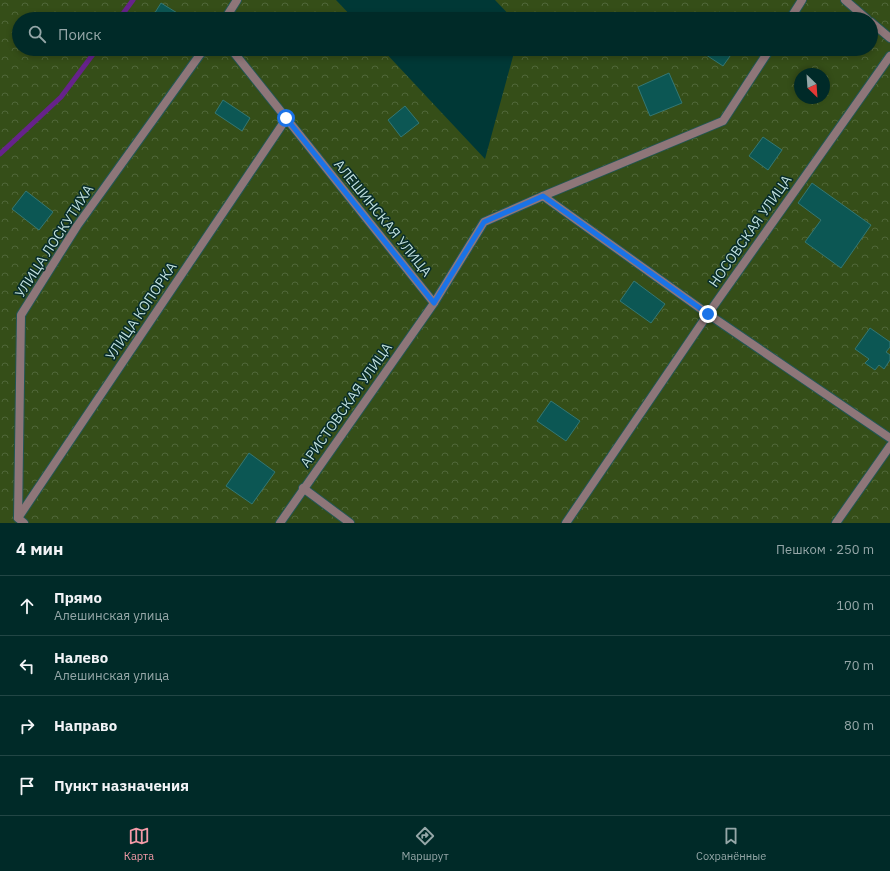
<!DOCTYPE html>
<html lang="ru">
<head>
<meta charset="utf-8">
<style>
	body { margin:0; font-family:"IBM Plex Sans",sans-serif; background:#0e3634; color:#f1f3f6 }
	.compass { position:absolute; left:794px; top:68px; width:36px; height:36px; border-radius:50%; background:#002a28; box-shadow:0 2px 6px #0003; rotate:155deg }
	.stop { position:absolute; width:12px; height:12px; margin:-9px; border:3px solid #1a73e8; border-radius:50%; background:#fff }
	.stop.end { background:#1a73e8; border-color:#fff; box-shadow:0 1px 4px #0008 }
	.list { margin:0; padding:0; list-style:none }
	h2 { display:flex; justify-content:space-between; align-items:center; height:52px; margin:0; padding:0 16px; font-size:17px }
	h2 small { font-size:13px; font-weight:400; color:#95a7a8 }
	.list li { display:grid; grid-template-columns:26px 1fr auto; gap:12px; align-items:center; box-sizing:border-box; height:60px; padding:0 16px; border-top:1px solid #224645 }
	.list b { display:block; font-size:15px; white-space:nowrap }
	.list p { margin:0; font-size:13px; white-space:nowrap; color:#95a7a8 }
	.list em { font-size:13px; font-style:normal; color:#95a7a8 }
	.icon { flex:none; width:22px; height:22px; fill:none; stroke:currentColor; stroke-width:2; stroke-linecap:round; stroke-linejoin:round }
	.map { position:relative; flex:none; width:890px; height:523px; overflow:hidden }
	.search { position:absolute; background:#002a28; box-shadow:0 2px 6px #0003; left:12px; right:12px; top:12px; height:44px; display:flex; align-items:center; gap:10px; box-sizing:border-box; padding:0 14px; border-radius:22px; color:#95a7a8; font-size:15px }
	.sheet { height:292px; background:#002a28 }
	nav { display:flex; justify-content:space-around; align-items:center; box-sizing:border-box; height:56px; border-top:1px solid #224645; background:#002a28; font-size:11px; color:#95a7a8 }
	nav a { display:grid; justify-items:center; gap:2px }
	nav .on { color:#f39aa7 }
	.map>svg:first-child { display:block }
</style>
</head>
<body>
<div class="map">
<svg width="890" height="523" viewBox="0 0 890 523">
	<defs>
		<pattern id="forest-crowns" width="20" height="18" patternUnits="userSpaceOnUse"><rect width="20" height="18" fill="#354e18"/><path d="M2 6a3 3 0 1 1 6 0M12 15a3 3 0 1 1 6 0" fill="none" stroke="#506739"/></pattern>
	</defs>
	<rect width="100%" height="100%" fill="#003836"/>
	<path fill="url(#forest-crowns)" fill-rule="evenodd" d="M0,0h336l18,19h-335v30h363l103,110 30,-110h356v-30h-358l-18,-19h395v523h-890zM800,74h24v24h-24z"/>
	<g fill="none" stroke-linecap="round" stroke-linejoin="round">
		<g stroke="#66228b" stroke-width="5">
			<path d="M119,19l14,-19"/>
			<path d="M0,154l61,-57 36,-48"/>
		</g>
	</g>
	<g fill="#0c5754" stroke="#347773">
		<path d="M161,3l21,13 -2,3h-29z"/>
		<path d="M719,12l11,7h-15z"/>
		<path d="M697,49h38l-12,17z"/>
		<path d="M669,73l13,30 -32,13 -12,-29z"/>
		<path d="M223,100l27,18 -8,13 -27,-18z"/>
		<path d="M405,106l14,17 -18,14 -13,-17z"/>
		<path d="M763,137l19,13 -14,20 -19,-14z"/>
		<path d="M812,183l59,42 -30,43 -36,-26 16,-22 -23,-17z"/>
		<path d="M26,191l27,21 -14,18 -27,-21z"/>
		<path d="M634,281l31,23 -14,19 -31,-22z"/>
		<path d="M870,328l20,14v5l-4,5 4,3v5l-6,9 -5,-4 -4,5 -10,-7 4,-4 -14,-10z"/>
		<path d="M551,401l29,20 -14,20 -29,-20z"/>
		<path d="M249,453l26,19 -23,32 -26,-18z"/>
	</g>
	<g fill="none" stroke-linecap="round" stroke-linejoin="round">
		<g stroke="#225654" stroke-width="10">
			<g id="minor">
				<path d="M845,0l22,19"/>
				<path d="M225,19l12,-19"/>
				<path d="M790,19l12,-19"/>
				<path d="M871,22l19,16"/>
				<path d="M231,49l203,254 50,-81 59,-26 180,-75 47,-72"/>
				<path d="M543,196l165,118 182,124"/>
				<path d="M303,488l47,35"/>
				<path d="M18,518l268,-399"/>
				<path d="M24,523l-6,-5 3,-203 56,-89 127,-177"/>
				<path d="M280,523l154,-220"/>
				<path d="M566,523l142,-209 182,-258"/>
				<path d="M836,523l54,-77"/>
			</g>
		</g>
		<use href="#minor" stroke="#8e7679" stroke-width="8"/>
	</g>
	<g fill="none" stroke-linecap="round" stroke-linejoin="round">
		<path stroke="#1a73e8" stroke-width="5" d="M286,118l148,185 50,-81 59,-26 165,118"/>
	</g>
	<g text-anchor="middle" stroke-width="3" stroke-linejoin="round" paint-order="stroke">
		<g font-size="14" fill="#bfdedc" stroke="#072c2a">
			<text transform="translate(383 218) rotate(51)" y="5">АЛЕШИНСКАЯ УЛИЦА</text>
			<text transform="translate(750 231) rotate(-55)" y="5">НОСОВСКАЯ УЛИЦА</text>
			<text transform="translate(54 241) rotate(-57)" y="5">УЛИЦА ЛОСКУТИХА</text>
			<text transform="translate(141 311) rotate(-56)" y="5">УЛИЦА КОПОРКА</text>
			<text transform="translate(346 405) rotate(-55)" y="5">АРИСТОВСКАЯ УЛИЦА</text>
		</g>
	</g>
</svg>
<svg class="compass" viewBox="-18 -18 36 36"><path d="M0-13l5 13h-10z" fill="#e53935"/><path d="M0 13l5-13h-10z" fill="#95a7a8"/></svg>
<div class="stop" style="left:286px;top:118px"></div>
<div class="stop end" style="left:708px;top:314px"></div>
<div class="search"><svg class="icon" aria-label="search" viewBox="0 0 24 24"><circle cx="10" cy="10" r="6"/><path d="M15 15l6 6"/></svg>Поиск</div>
</div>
<section class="sheet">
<h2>4 мин<small>Пешком · 250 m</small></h2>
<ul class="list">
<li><svg class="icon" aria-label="ahead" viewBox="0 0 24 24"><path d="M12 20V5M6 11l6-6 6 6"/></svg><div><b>Прямо</b><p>Алешинская улица</p></div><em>100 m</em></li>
<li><svg class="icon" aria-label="left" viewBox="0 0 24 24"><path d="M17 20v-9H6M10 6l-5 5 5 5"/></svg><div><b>Налево</b><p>Алешинская улица</p></div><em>70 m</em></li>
<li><svg class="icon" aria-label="right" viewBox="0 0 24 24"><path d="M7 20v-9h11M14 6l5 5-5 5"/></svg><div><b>Направо</b></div><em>80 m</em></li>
<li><svg class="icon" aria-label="arrive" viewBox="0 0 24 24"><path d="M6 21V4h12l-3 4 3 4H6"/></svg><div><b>Пункт назначения</b></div></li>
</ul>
</section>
<nav>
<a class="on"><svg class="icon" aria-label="map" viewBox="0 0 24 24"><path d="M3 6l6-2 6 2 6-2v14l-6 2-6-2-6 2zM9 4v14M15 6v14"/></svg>Карта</a>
<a><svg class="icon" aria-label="directions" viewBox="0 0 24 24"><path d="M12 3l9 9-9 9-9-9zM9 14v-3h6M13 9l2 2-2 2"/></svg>Маршрут</a>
<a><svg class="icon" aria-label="saved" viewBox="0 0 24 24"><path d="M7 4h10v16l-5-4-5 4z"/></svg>Сохранённые</a>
</nav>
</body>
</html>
